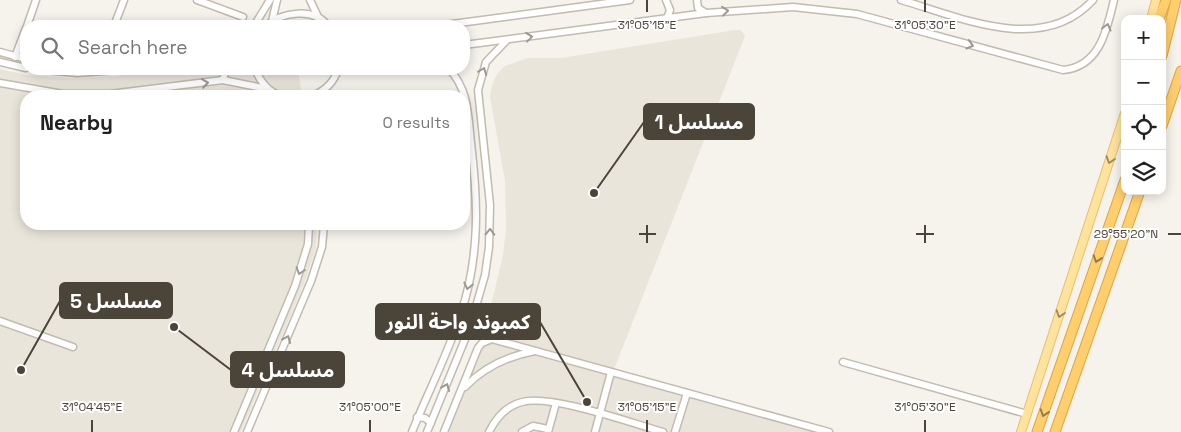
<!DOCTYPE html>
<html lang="en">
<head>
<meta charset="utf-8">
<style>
	body { margin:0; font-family:"Space Grotesk","Noto Sans Arabic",sans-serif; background:#f2f2f2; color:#222 }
	.controls { position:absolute; right:15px; top:15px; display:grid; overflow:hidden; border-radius:10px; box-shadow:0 2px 12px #0003 }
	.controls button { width:45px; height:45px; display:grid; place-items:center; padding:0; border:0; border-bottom:1px solid #e0e0e0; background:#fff; color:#222; font:25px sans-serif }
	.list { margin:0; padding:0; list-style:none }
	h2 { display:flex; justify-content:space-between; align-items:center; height:65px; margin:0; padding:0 20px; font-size:21px }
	h2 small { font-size:16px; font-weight:400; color:#767676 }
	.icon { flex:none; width:28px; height:28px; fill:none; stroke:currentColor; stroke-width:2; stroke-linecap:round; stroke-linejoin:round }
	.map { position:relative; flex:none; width:1181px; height:432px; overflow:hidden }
	.search { position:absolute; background:#fff; box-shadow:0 2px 12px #0003; left:20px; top:20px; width:450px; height:55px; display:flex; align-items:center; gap:12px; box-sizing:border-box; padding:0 18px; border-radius:20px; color:#767676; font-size:19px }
	.panel { position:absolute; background:#fff; box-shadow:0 2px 12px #0003; left:20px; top:90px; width:450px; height:140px; border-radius:20px }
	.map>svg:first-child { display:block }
</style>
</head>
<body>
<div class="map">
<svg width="1181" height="432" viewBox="0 0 1181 432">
	<rect width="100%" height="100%" fill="#f6f3ec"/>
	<g fill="#eae5da">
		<path d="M735,30h6l4,6 -132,336 213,60h-384l41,-93 20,-84 3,-25 -1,-49 -15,-84 2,-12 5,-11 8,-8 23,-8h33z"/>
		<path d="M0,69l26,6 45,3 45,-2 55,-7h127l4,27h-276v128h291l-1,25 -12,35 -63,148h-241z"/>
	</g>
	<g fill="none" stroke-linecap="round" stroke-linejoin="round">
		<g stroke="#c2bbae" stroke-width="9">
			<g id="minor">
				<path d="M197,0l46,17"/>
				<path d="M310,0l9,19"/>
				<path d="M666,0l4,10 -3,9"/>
				<path d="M697,0l1,8 8,5"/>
				<path d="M901,0c59,17 141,56 192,0"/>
				<path d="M272,21l5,-21"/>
				<path d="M27,26l9,-26"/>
				<path d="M114,26l10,-26"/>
				<path d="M254,26l16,-26"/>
				<path d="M266,26c16,-14 48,-19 62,0"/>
				<path d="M437,26l193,-26"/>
				<path d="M464,45l242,-32 87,-6 64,7 206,56c37,-3 44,-41 51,-70"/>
				<path d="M0,52l26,7"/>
				<path d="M15,57l11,-29"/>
				<path d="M0,62l26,6"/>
				<path d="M34,69l43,4 54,-4"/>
				<path d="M255,69c5,12 13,23 26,27"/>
				<path d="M223,80l3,-11"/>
				<path d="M0,83l63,11h47l113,-14 45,9"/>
				<path d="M313,96c12,-6 21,-13 25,-27"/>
				<path d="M0,321l73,26"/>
				<path d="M843,362l184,52"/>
				<path d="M465,387c19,-20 43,-31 70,-36"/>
				<path d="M417,417l8,1 6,5"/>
				<path d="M234,432l61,-146 13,-42 1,-20"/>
				<path d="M247,432l64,-151 11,-34 2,-23"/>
				<path d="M412,432c16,-40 36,-78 49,-119 19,-57 17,-112 10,-170 -3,-27 -2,-53 -22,-74"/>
				<path d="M427,432l43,-105 15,-52 4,-28 1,-42 -12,-115 8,-28 21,-22"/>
				<path d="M444,432l34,-84 4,-5 10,-4 337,93"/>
				<path d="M489,432c7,-14 17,-26 33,-30 29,-8 109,21 141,30"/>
				<path d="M522,432l11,-6 15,3"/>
				<path d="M548,432l8,-29"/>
				<path d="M595,432l16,-60"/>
				<path d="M675,432l12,-39"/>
			</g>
		</g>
		<g stroke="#e6c16a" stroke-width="10">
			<g id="major">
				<path d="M1151,19l5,-19"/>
				<path d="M1021,432l104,-319"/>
			</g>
		</g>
		<g stroke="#e0a43c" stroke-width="11">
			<g id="highway">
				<path d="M1159,19l7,-19"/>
				<path d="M1162,56l14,-56"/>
				<path d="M1162,126l19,-55"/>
				<path d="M1037,432l88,-252"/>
				<path d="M1055,432l85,-241"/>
			</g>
		</g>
		<use href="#minor" stroke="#fff" stroke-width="6"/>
		<use href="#major" stroke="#ffe39c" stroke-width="8"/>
		<use href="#highway" stroke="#ffcf6e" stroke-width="9"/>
	</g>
	<defs><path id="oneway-chevron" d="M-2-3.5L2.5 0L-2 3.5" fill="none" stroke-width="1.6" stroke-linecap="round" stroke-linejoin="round" transform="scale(1.25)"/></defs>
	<g stroke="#9c9892">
		<use href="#oneway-chevron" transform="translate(725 11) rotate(-6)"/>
		<use href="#oneway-chevron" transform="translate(1107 27) rotate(-75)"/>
		<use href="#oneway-chevron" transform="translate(529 37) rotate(-7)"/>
		<use href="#oneway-chevron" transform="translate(970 45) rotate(16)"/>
		<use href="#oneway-chevron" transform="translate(483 71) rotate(-69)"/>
		<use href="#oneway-chevron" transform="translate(205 83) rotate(-8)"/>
		<use href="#oneway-chevron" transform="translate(490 232) rotate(-88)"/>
		<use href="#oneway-chevron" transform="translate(300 271) rotate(108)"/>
		<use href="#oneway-chevron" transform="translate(468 286) rotate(103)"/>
		<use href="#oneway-chevron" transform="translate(287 339) rotate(-67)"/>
		<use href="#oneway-chevron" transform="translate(446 387) rotate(-67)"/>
	</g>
	<g stroke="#9c8c66">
		<use href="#oneway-chevron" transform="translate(1110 160) rotate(108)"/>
		<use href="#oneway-chevron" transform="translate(1060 314) rotate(108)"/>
	</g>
	<g stroke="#937c4e">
		<use href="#oneway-chevron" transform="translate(1097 259) rotate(109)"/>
		<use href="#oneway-chevron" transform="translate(1044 413) rotate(109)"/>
	</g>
	<path fill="none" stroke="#4b4439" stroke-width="2" d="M647,0v12M925,0v12M647,225v18M925,225v18M639,234h17M916,234h18M1168,234h13M92,420v12M370,420v12M647,420v12M925,420v12"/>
	<g font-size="12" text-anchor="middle" fill="#4b4439" stroke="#fff" stroke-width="4" stroke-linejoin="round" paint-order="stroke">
		<text x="647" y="29">31°05'15"E</text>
		<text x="925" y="29">31°05'30"E</text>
		<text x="1126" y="238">29°55'20"N</text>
		<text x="92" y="411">31°04'45"E</text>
		<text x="370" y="411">31°05'00"E</text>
		<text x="647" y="411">31°05'15"E</text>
		<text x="925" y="411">31°05'30"E</text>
	</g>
	<path fill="none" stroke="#4b4439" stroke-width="2" d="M594 193L644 122M21 370L60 301M587 402L540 322M174 327L231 370"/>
	<g fill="#4b4439" stroke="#fff" stroke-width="2">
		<circle cx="594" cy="193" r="5"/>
		<circle cx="21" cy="370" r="5"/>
		<circle cx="587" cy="402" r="5"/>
		<circle cx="174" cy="327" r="5"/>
	</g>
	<g fill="#4b4439" stroke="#4b4439" stroke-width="2">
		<rect x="644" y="104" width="110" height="35" rx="5"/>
		<rect x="60" y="283" width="112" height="35" rx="5"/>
		<rect x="376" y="304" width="164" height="35" rx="5"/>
		<rect x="231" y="352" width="113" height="35" rx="5"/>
	</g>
	<g font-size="20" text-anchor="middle" font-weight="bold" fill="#fff">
		<text x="699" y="129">مسلسل 1</text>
		<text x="116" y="308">مسلسل 5</text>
		<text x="458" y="329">كمبوند واحة النور</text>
		<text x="288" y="377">مسلسل 4</text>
	</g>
</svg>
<div class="controls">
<button>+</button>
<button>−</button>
<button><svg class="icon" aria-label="locate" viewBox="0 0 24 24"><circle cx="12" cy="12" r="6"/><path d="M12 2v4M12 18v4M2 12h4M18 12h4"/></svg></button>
<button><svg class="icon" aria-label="layers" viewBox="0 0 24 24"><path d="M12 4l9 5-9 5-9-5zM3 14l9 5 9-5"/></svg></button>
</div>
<div class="search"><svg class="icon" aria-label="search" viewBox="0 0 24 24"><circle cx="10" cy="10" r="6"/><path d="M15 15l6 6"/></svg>Search here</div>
<section class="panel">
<h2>Nearby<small>0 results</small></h2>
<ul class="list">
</ul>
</section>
</div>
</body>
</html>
